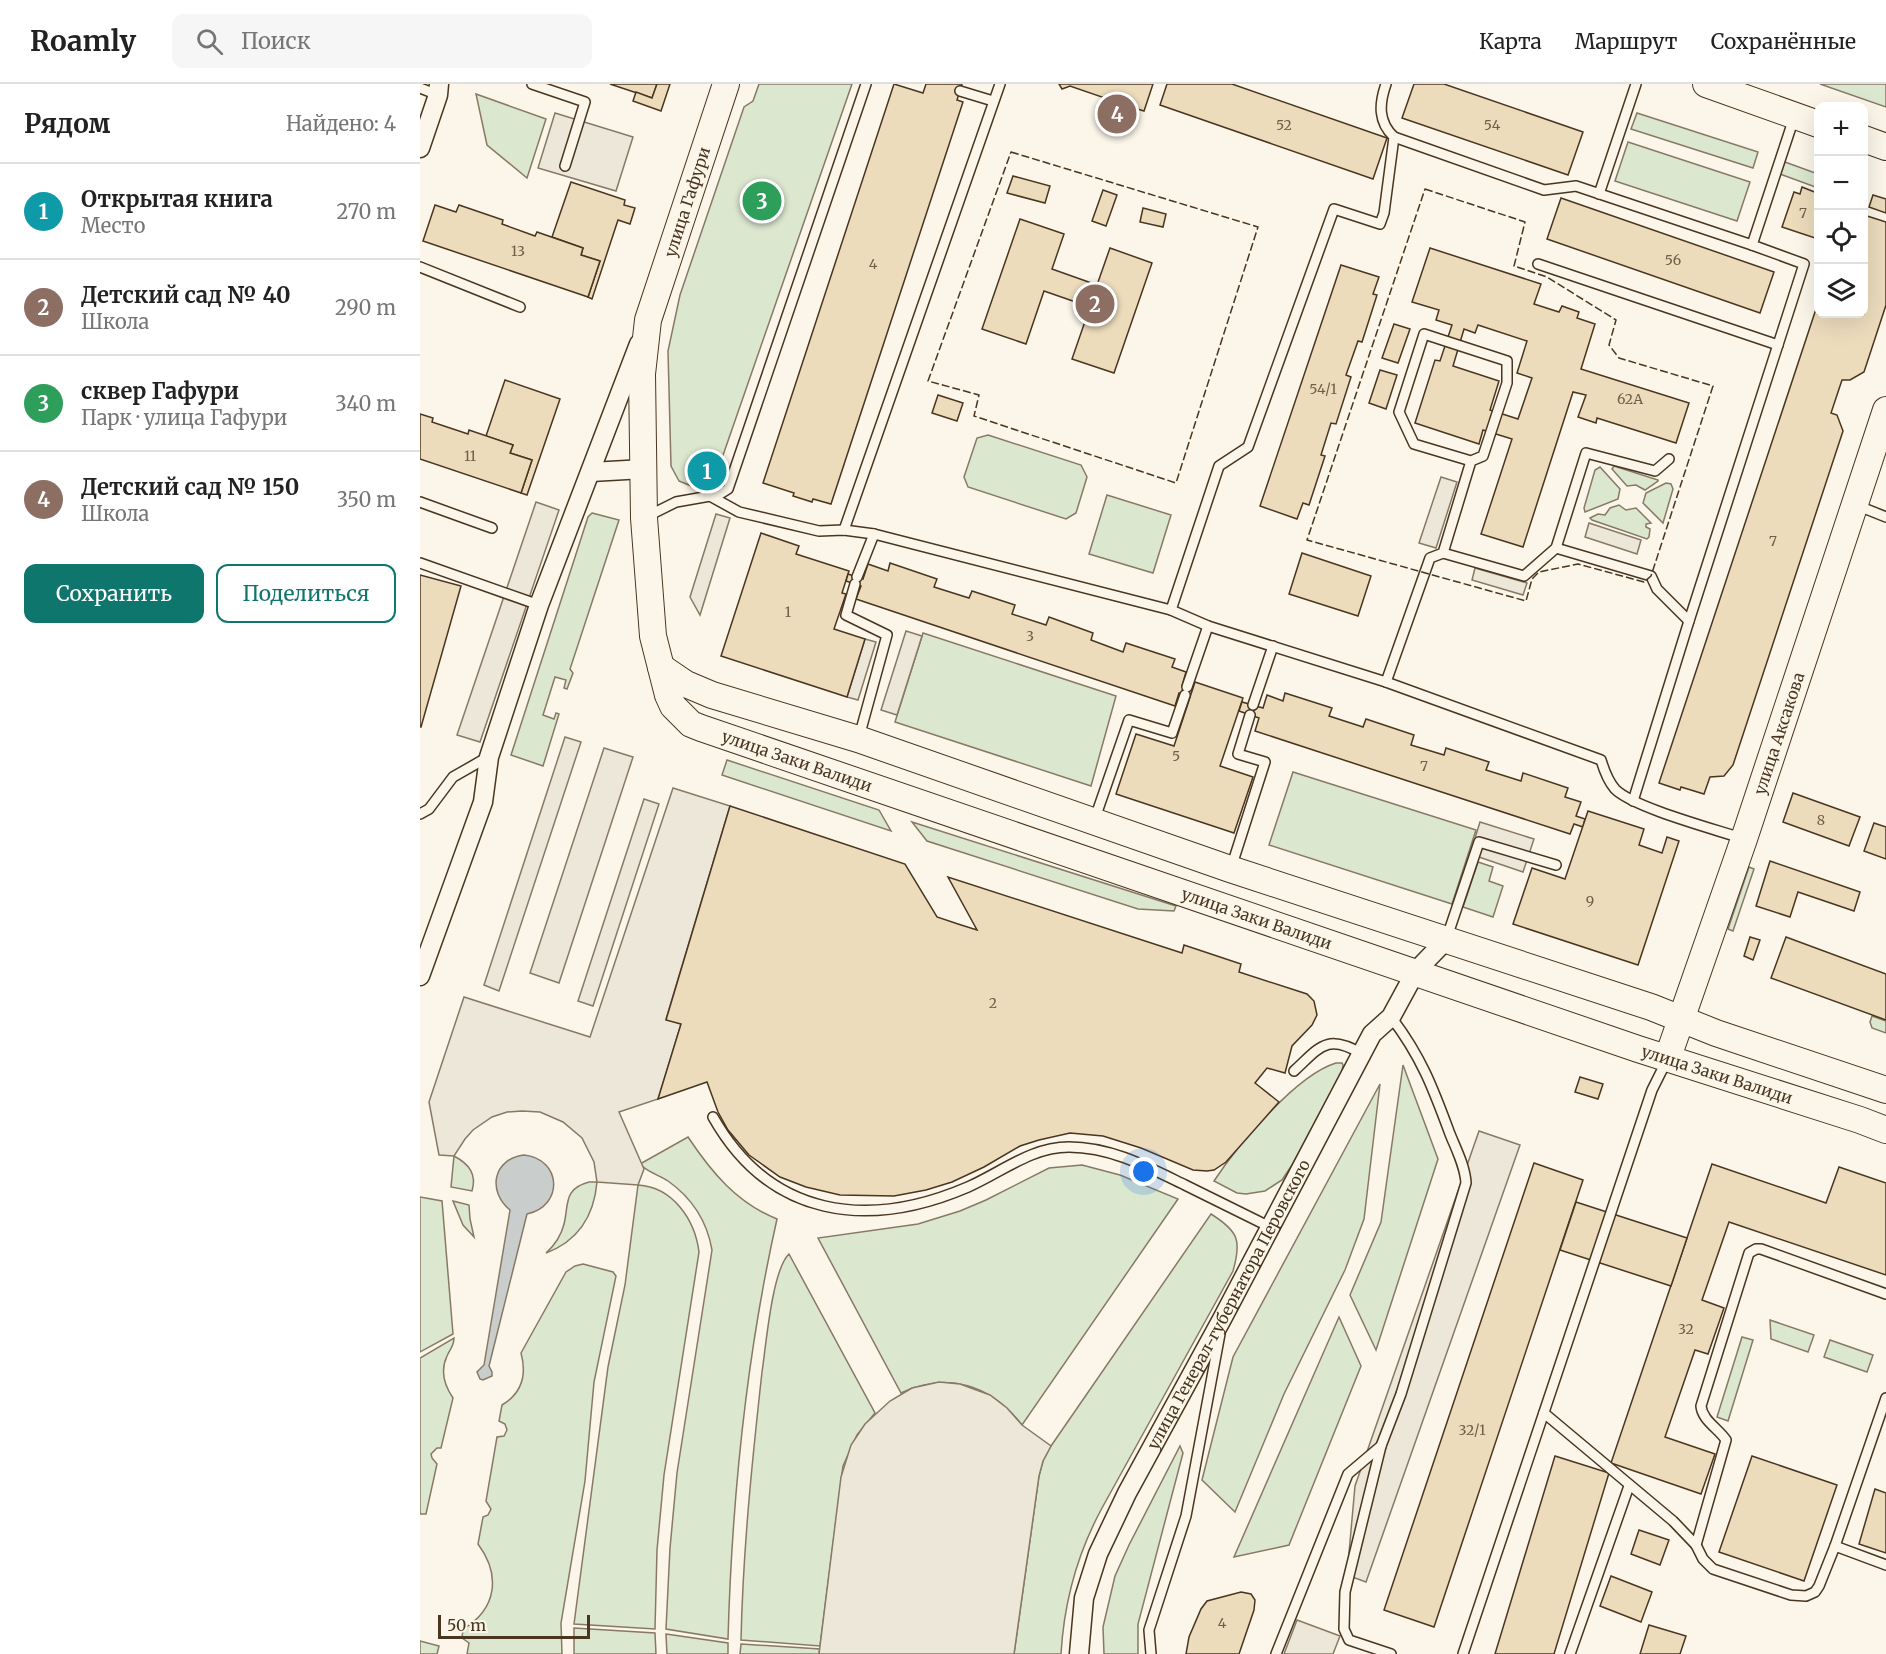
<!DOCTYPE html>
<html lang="ru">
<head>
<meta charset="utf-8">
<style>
	body { margin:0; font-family:Merriweather,serif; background:#f6f6f6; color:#222 }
	.controls { position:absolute; right:18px; top:18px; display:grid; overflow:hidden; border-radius:12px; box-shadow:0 6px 24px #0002 }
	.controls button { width:54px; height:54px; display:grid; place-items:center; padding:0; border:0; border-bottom:2px solid #e0e0e0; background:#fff; color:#222; font:30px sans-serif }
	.scale { position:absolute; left:18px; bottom:15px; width:152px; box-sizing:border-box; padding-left:6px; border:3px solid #4a3520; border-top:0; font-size:16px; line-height:21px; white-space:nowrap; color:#4a3520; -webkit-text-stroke:4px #fbf6e9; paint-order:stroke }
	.you { position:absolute; left:724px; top:1088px; width:21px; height:21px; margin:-15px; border:4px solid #fff; border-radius:50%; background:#1a73e8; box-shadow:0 0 0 9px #1a73e833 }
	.badge { display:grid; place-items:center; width:39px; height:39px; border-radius:50%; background:#0f766e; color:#fff; font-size:20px; font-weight:700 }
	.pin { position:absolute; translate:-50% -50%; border:3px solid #fff; box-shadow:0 2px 6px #0006 }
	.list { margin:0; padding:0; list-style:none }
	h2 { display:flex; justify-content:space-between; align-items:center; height:78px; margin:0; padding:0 24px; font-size:26px }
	h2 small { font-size:20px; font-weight:400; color:#767676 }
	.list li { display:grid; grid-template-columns:39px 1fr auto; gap:18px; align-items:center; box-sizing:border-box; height:96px; padding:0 24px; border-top:2px solid #e0e0e0 }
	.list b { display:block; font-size:22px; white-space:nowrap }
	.list p { margin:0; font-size:20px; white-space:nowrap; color:#767676 }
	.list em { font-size:20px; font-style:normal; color:#767676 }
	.actions { display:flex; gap:12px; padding:18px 24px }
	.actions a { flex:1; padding:14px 0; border:2px solid #0f766e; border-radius:12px; text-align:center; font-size:21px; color:#0f766e }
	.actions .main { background:#0f766e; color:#fff }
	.icon { flex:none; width:33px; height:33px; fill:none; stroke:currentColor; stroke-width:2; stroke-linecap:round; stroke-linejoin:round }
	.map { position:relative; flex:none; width:1466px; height:1570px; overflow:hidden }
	header { display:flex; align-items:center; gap:36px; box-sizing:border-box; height:84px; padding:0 30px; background:#fff; border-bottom:2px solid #e0e0e0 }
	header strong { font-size:28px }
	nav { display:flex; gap:33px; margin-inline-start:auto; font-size:21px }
	.search { width:420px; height:54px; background:#f6f6f6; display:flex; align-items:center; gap:15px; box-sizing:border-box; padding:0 21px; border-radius:12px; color:#767676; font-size:22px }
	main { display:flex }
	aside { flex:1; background:#fff }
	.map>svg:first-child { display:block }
</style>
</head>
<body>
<header>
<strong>Roamly</strong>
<div class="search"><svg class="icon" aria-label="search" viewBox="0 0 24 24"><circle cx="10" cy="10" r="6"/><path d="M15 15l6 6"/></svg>Поиск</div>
<nav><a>Карта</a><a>Маршрут</a><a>Сохранённые</a></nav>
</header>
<main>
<aside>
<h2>Рядом<small>Найдено: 4</small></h2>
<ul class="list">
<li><span class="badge" style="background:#0f9aa8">1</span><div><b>Открытая книга</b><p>Место</p></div><em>270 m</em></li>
<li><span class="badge" style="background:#8d6e63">2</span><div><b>Детский сад № 40</b><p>Школа</p></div><em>290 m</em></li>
<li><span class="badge" style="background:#2e9e5b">3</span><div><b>сквер Гафури</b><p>Парк · улица Гафури</p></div><em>340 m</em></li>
<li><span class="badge" style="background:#8d6e63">4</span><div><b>Детский сад № 150</b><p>Школа</p></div><em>350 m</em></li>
</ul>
<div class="actions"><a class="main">Сохранить</a><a>Поделиться</a></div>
</aside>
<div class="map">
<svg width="1466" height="1570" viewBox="0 0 1466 1570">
	<rect width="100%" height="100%" fill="#fbf6e9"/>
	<g fill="#dce7d0" stroke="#887966" stroke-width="1.5">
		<path d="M339,0h93l-139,400c-9,10 -23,1 -34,-3l-8,-15 -3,-115 12,-56 64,-188 9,-6z"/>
		<path d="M1400,0h66v23z"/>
		<path d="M56,10l70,25 -19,59 -40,-33z"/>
		<path d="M1217,29l121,39 -5,16 -122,-39z"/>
		<path d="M1208,58l122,40 -13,39 -122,-40z"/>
		<path d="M1365,78l33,12v14l-38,-14z"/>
		<path d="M568,351l93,30 6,12 -11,36 -10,6 -98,-32 -4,-10 13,-39z"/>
		<path d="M1194,382l44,14v1l-13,9 -9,-5 -9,1 -15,-17z"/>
		<path d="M1180,383l20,22 -2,10 -33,13 -1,-4 11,-38z"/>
		<path d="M1246,399l5,1 2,5 -10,34 -20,-20 3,-10z"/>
		<path d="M687,411l64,20 -18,58 -64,-19z"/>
		<path d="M1199,421l7,5 10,-2 15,15 -5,1v3l4,2 -1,8 -2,2 -55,-19 -2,-2 8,-4 7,1 5,-7z"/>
		<path d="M172,429l27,7 -49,149 3,4 -6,16 -3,-1 2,-8 -11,-3 -12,38 11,4 2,-6 3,1 -16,52 -32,-11 77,-238z"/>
		<path d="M503,549l193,63 -25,90 -196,-64z"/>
		<path d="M307,676l152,50 12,21 -169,-56z"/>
		<path d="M873,688l183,58 -24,74 -183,-59z"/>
		<path d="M492,738l264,84 -2,5 -36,-2 -211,-68z"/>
		<path d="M1058,778l15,5 -4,14 14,5 -10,31 -30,-10z"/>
		<path d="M1329,783l5,2 -21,62 -5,-2z"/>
		<path d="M1452,932l14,5v12l-14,-5 -2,-6z"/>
		<path d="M916,979h6l1,2 -1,7 -50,93 -10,15 -17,11 -19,3 -9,-1 -23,-12c23,-35 82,-106 122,-118z"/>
		<path d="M983,981l35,94 -62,191 -26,-55 31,-73z"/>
		<path d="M960,1000l-16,135 -19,51 -61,124 -49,118 -33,-32 31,-123z"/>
		<path d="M268,1053c24,36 49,66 89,82 -31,138 -45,278 -49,420l-62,-10 4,-81 7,-75 35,-223c-5,-29 -20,-52 -44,-69 -9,-6 -21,-9 -28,-17z"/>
		<path d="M34,1072c15,8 23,18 18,35l-21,-4z"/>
		<path d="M662,1081l38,10 58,24 -156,226c-31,-40 -74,-54 -121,-32l-83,-155 100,-14 42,-13 26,-11 63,-32z"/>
		<path d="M169,1098h8c-3,34 -19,59 -51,71 9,-8 15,-17 18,-29 5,-20 -1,-35 25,-42z"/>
		<path d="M218,1101c35,2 57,35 61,67l-35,223 -7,75 -2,79 -81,-5 34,-257 17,-82z"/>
		<path d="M0,1113l22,4 11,133 -33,18z"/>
		<path d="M33,1117l16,4 1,14 4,18 -11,-12z"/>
		<path d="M791,1130c27,17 31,26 22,57l-131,237c-25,46 -38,94 -41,146h-47l25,-178 4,-15 8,-15z"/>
		<path d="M369,1170l86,159 -18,22 -14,31 -23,180 -79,-6c2,-90 11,-178 21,-268 4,-26 10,-102 27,-118z"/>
		<path d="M163,1180l30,8 3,4 -22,106 -9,99 -24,142 1,31h-95l2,-11 -7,-5 1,-9c34,-20 38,-54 15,-85l5,-27 5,-2 3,-6 -5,-8 11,-64 7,-1 3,-6 -2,-6 -6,-3 3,-16c20,-12 25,-30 19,-52l45,-81 9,-6z"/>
		<path d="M919,1233l22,49 -72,179 -55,12z"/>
		<path d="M1350,1236l44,15 -6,17 -37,-13z"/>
		<path d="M1322,1253l11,3 -25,81 -11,-4z"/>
		<path d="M34,1254c0,8 -4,11 -7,18 -7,15 -3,29 6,42l-12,50h-4l-6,6 1,4 5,6 -11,50h-6v-156z"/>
		<path d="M1410,1256l43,15 -6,17 -43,-15z"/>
		<path d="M760,1362l3,7 -45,171v30h-34l-1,-27 12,-51 14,-31z"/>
		<path d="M154,1544l81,5 1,21h-82z"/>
		<path d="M246,1550l62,9v11h-61z"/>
		<path d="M0,1557l19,5 -2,8h-17z"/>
		<path d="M321,1560l79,5 -1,5h-79z"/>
	</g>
	<g fill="#ede7d9" stroke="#887966" stroke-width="1.5">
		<path d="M135,29l78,24 -17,54 -78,-23z"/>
		<path d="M1021,393l16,5 -21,66 -17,-5z"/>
		<path d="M116,418l23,8 -79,232 -23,-7z"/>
		<path d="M296,430l14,4 -30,97 -10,-18z"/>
		<path d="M1169,439l52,17 -4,14 -52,-17z"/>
		<path d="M1055,484l52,15 -4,12 -51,-15z"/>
		<path d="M486,547l16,5 -25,79 -16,-5z"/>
		<path d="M445,555l11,3 -18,58 -11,-3z"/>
		<path d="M145,653l16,5 -82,249 -15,-6z"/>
		<path d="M184,664l29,9 -74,226 -29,-10z"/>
		<path d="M253,704l57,18 -64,213 15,5 -23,75 -39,13 25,57 -6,16 -41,-3 -3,-20 -12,-24 -19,-16 -23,-10 -18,-1 -15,1 -15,5 -19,13 -8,9 -11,17 -15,-1 -10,-53 35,-105 126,40z"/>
		<path d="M224,715l15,5 -66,202 -15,-5z"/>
		<path d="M1060,738l54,17 -11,33 -53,-18z"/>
		<path d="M1059,1047l41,14 -154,437 -19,-7 8,-89z"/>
		<path d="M519,1298l21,2 30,11 17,13 15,17 29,21 -8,15 -4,15 -25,178h-195l22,-177 10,-32 14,-21 25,-23 22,-13z"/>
		<path d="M877,1536l43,16 -7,18h-49z"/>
	</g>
	<path fill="#c9cecd" stroke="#887966" stroke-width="1.5" d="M104,1071c38,4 40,51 3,59l-38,152 3,6v4l-9,4 -3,-1 -3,-7 7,-7 26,-155c-23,-19 -17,-51 14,-55z"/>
	<g fill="#ecdcbc" stroke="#4a3520" stroke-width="1.5" fill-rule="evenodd">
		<path d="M190,0h47l-5,14z"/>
		<path d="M237,0h13l-9,27 -28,-10 3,-9 16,6z"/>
		<path d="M474,0l29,9 3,-9h36l-5,16 6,2 -132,402 -18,-5 -1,3 -19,-6 1,-3 -31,-10z"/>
		<path d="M639,0h94l-9,27 -29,-9 -7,2 -3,-6 -35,-12 -8,3z"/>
		<path d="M747,0h65l155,54 -14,41 -213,-74z"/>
		<path d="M994,0h30l139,48 -15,43 -166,-57z"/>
		<path d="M593,92l37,10 -5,17 -38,-10z"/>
		<path d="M151,98l54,18 -1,5 11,3 -5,16 -12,-4 -26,79 -4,-2 12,-36 -19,-6 2,-7 -31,-11z"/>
		<path d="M1382,103l15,6 -2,6 3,1v39l-36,-12 12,-35 6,2z"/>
		<path d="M683,106l14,5 -11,31 -14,-5z"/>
		<path d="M1453,111l13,4v14l-17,-6z"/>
		<path d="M1141,114l213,74 -14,41 -213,-74z"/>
		<path d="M15,121l21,7 3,-7 44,15 -1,4 33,12 2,-4 46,16 -2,7 19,6 -12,36 -165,-56z"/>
		<path d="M723,124l23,6 -3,13 -23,-5z"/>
		<path d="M1444,131l22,7v83l-22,67 -14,8h-8l-11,33 6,2 6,16 -110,334 -9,11 -14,1 -6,17 -23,-7 -1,3 -21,-7 159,-480v11h46z"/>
		<path d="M600,135l44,15 -12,35 45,16 13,-37 42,15 -38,110 -42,-14 18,-52 -46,-16 -18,53 -44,-15z"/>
		<path d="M1010,164l111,36 -7,20 25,8 3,-6 17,6 -2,6 18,6 -14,45 108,34 -13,40 -79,-25 -1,5 -18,-6 8,-22 -13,-3 -50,155 -42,-13 31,-95 -29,-9 -4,14 -64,-21 20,-63 5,1 12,-36 -16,-5 3,-10 -27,-8zM1058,241l49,16 -10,32 15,5 -14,41 -28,-9 9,-29 -46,-15 11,-37 11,4z"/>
		<path d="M921,181l38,12 -6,17 4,1 -15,47 -4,-1 -12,34 5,2 -15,47 -5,-1 -10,32 4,1 -16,49 -6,-2 -6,16 -37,-13z"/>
		<path d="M974,240l16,5 -12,34 -16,-5z"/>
		<path d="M960,286l17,5 -11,34 -17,-6z"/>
		<path d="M85,296l55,19 -33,96 -6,-2 11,-33 -22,-7 3,-8 -27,-9z"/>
		<path d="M518,311l25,8 -6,18 -25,-8z"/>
		<path d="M0,330l13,4 -1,4 36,12 1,-4 44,15 -3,8 22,7 -11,33 -101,-34z"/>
		<path d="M341,449l38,13 -3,8 53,17 -7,22 4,1 -12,35 31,10 -18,58 -126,-41z"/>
		<path d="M882,469l69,23 -13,40 -69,-22z"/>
		<path d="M470,479l47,16 -3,8 35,11 3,-7 43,14 -3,9 34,11 3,-8 44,16 -2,7 32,12 3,-9 49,16 -3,8 14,5 -4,14 11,3 -2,8 -12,-4 -4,13 -319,-107 5,-13 -15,-5 2,-7 15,5 5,-15 20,7z"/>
		<path d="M0,491l41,11 -40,141h-1z"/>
		<path d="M775,598l48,16 -23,68 33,11 -19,56 -118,-39 20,-60 38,12z"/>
		<path d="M865,609l47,15 -3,8 34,11 3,-8 48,16 -3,10 33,10 2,-7 43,14 -3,8 35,11 2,-8 45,15 -3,9 16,5 -5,14 9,3 -2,8 -9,-3 -4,10 -315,-103 4,-13 -20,-7 3,-9 21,6 4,-13 16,6z"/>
		<path d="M1373,709l67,24 -11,29 -66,-24z"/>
		<path d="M310,722l175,58 32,53 21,7 19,6 -29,-53 234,76 2,-8 57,19 -2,8 68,22 7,7 3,14 -5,10 -20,21 -7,27 -18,-5 -12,15 24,19 -53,60 -12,8 -7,1 -14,-1 -52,-22 -38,-12 -33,-3 -31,7 -19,6 -36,21 -32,15 -26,8 -32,6 -54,-1 -34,-8 -26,-10 -31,-22 -21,-25 -10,-18 -11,-30 -49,17 23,-75 -15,-4z"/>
		<path d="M1168,727l56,18 -5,16 23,8 5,-16 12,4 -41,124 -125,-41 19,-56 33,11z"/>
		<path d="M1454,739l12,4v32l-22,-8z"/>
		<path d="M1350,777l90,31 -6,19 -56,-19 -8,25 -34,-11z"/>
		<path d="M1330,853l10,3 -7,20 -9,-4z"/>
		<path d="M1366,853l100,37v46l-115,-42z"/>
		<path d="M1160,993l23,7 -5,15 -23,-7z"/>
		<path d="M1114,1079l49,17 -149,447 -50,-17z"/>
		<path d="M1292,1080l114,39 13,-36 47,16v92l-157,-53 -27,78 22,8 -16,46 -13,-4 -30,87 50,17 -14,40 -90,-31z"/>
		<path d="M1156,1118l111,36 -16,48 -111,-36z"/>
		<path d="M1135,1372l54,17 -55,181h-59z"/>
		<path d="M1332,1372l85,29 -33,96 -85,-29z"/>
		<path d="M1455,1405l11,4v60l-27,-9z"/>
		<path d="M1219,1446l30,10 -9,25 -29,-11z"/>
		<path d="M1191,1492l41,16 -11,30 -41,-16z"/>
		<path d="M821,1508l10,2 4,6 -1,10 -15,44h-53l3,-17 12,-28 6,-8z"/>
		<path d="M1229,1541l37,11 -6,18h-40z"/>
	</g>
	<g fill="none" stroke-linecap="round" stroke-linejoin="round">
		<g stroke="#4a3520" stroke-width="12">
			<g id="lane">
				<path d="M112,0l53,18 -20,64"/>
				<path d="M966,0c-7,20 -8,38 8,53l150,53 32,-4 176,59"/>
				<path d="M0,4l18,7"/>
				<path d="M540,7l33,10"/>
				<path d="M1179,110l37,-110"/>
				<path d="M1118,180l240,81"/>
				<path d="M0,183l100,40"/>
				<path d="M290,412l10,-2 8,-5 138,-405"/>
				<path d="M0,418l72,26"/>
				<path d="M1436,421l30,12"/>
				<path d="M228,432l28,-14 34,-6 29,16 80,19 25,-1 30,4 297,76 37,16 178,56 215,78c3,10 7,21 14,29 17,18 99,40 126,49"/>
				<path d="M424,446l156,-446"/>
				<path d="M1136,464l95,28 6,13 32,32"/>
				<path d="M1023,469l81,23 32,-28 30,-95 69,18 14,-12"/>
				<path d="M0,479l119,42"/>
				<path d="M437,493l17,-43"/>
				<path d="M435,500l-9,31 41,20 -28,102"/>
				<path d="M751,526l48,-144 29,-19 86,-238 46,15 4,-11 10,-76"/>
				<path d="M966,598l44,-124 13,-5 28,-92 -57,-17 -15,-32 25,-78 83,27v22l-24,73 -12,5"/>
				<path d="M767,603l21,-61"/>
				<path d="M833,621l20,-59"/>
				<path d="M1213,717l56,-180 115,-357 -52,-19 42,-127"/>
				<path d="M0,730l9,-5 24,-32 35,-20"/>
				<path d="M674,737l35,-101 43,13 13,-38"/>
				<path d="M811,784l34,-106 -27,-8 12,-39"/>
				<path d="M1027,853l32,-95 77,23"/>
				<path d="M971,933c30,39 42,71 59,117 6,15 15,32 16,49l-65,211 -20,52 -36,146 -1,37 5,11 42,14"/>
				<path d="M874,987c26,-24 33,-38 68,-17"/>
				<path d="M293,1033c57,101 155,113 255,70 34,-15 63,-40 101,-40 42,0 79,20 116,38 28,14 57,28 85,42"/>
				<path d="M1124,1329l129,108 23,24 7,14 10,10 78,26 15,1 9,-4 4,-6 16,-40 51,19"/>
				<path d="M1276,1461l30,-105c-7,-11 -24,-20 -25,-34l48,-153 7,-4h5l125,45"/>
				<path d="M1415,1462l51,-148"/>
				<path d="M731,1570l-2,-24 37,-114 34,-182"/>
				<path d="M856,1570l72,-180 33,-28"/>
				<path d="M1043,1570l189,-564 15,-30"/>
				<path d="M1150,1570l59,-168"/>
			</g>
		</g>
		<g stroke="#4a3520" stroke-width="21">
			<g id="street">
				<path d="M0,64l18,-53 1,-11"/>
				<path d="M171,388l53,-3"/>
				<path d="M0,892l63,-174 6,-45 50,-152 100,-261"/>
				<path id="s1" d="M659,1570l5,-56 14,-44 29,-61 95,-174 150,-285 19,-17 25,-46 30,-31"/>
			</g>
		</g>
		<g stroke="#4a3520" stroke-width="28">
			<g id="secondary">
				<path id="s2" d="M306,0l-78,236 -6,54 2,144 9,118 15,59 5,11 18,18 10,4 937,321 222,71 26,10"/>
				<path d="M1286,0l112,40"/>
				<path d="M1444,55l22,8"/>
				<path d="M241,583l25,17 26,11 146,44 372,130 421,138 65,26 170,57"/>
				<path id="s3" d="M1248,973l76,-218 142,-429"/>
			</g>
		</g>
		<use href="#lane" stroke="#fbf6e9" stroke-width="9"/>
		<use href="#street" stroke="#fbf6e9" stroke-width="18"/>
		<use href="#secondary" stroke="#fbf6e9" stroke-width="26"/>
		<g stroke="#4a3520" stroke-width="1.5" stroke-dasharray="8 3" stroke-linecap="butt">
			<path d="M591,68l247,75 -82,256 -202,-67 5,-21 -51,-14z"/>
			<path d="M1005,105l100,33 -11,44 33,11 69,43 -7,25 10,13 94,28 -62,190 -7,6 -66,-18 -39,8 -7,7 -6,22 -219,-61z"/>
		</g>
	</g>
	<g text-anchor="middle" stroke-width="4.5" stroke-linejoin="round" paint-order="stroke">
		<g font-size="14" fill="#725f47">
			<text x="864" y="46">52</text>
			<text x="1072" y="46">54</text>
			<text x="1383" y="134">7</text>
			<text x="98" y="172">13</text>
			<text x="1253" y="181">56</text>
			<text x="453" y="185">4</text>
			<text x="903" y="310">54/1</text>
			<text x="1210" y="320">62А</text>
			<text x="50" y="377">11</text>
			<text x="1353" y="462">7</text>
			<text x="368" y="533">1</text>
			<text x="610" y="557">3</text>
			<text x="756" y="677">5</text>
			<text x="1004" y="687">7</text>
			<text x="1401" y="741">8</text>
			<text x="1170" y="822">9</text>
			<text x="573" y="924">2</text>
			<text x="1266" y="1250">32</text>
			<text x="1052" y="1351">32/1</text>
			<text x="802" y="1544">4</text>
		</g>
		<g font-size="16" fill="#4a3520" stroke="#fbf6e9">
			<text transform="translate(267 118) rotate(-72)" y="6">улица Гафури</text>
			<text dy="6" stroke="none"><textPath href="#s3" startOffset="342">улица Аксакова</textPath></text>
			<text dy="6" stroke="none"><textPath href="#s2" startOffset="776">улица Заки Валиди</textPath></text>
			<text dy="6" stroke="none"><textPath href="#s2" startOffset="1262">улица Заки Валиди</textPath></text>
			<text dy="6" stroke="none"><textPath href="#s2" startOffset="1748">улица Заки Валиди</textPath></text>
			<text dy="6" stroke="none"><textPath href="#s1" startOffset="384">улица Генерал-губернатора Перовского</textPath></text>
		</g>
	</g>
</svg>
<div class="controls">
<button>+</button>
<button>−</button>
<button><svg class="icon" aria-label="locate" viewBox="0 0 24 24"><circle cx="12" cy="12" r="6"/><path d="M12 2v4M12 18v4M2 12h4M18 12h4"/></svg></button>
<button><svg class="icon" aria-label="layers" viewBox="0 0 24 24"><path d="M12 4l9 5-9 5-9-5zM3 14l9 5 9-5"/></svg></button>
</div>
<div class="scale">50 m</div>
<div class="you"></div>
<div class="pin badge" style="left:287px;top:387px;background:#0f9aa8">1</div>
<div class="pin badge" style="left:675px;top:220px;background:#8d6e63">2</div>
<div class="pin badge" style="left:342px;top:117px;background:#2e9e5b">3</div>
<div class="pin badge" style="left:697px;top:30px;background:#8d6e63">4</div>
</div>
</main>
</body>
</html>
